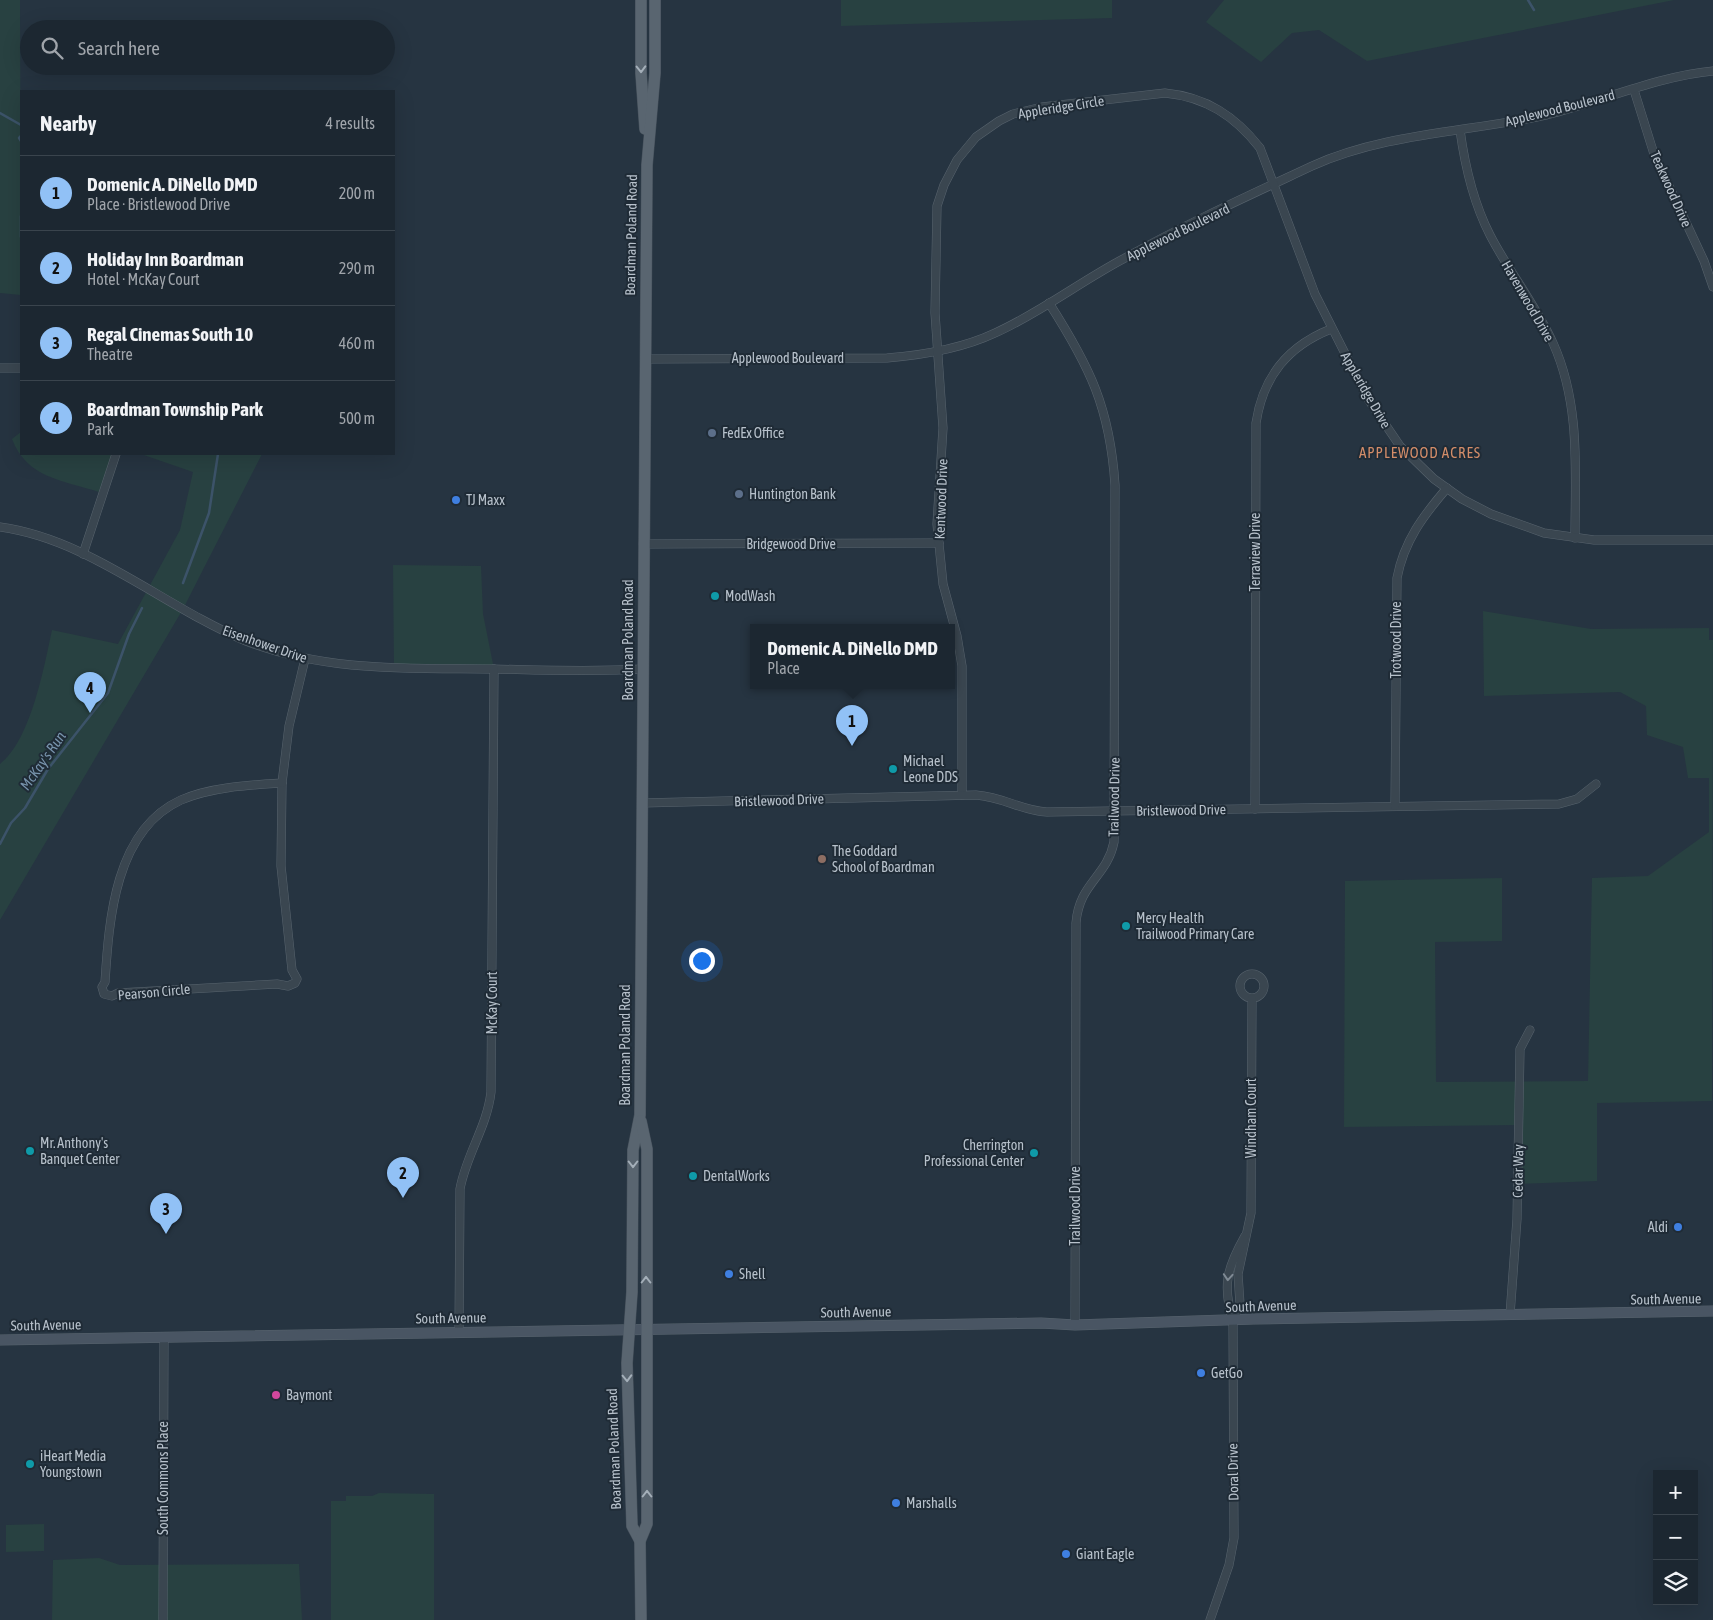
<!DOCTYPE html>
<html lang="en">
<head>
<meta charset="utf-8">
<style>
	body { margin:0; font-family:"Asap Condensed",sans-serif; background:#29333d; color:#f1f3f6 }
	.controls { position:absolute; right:15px; bottom:15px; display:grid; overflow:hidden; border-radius:0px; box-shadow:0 5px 20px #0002 }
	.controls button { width:45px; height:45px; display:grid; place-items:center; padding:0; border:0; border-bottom:1px solid #3a444d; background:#1c2731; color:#f1f3f6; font:25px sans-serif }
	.you { position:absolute; left:701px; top:960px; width:18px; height:18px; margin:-12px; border:4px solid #fff; border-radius:50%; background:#1a73e8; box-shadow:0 0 0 8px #1a73e833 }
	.badge { display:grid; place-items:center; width:32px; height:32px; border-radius:50%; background:#91c1f6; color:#111; font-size:16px; font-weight:700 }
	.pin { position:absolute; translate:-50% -41px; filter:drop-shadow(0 1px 2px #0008) }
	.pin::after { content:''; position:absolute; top:26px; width:18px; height:15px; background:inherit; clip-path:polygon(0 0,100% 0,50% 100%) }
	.popup { position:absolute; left:750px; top:624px; width:205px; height:65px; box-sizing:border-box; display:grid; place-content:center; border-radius:0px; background:#1c2731; filter:drop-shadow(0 1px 4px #0005); font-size:16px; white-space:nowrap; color:#a0a5ab }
	.popup b { font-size:19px; color:#f1f3f6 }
	.popup::after { content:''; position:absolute; left:50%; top:100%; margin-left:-10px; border:10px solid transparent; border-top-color:#1c2731 }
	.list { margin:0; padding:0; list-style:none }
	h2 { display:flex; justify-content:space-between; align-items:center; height:65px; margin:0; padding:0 20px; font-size:21px }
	h2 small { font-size:16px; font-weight:400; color:#a0a5ab }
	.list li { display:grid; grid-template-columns:32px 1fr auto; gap:15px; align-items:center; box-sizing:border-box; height:75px; padding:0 20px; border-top:1px solid #3a444d }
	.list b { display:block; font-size:19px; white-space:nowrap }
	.list p { margin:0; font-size:16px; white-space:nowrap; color:#a0a5ab }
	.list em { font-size:16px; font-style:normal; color:#a0a5ab }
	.icon { flex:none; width:28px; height:28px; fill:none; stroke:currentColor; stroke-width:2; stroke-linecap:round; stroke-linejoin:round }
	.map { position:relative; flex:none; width:1713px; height:1620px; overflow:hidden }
	.search { position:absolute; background:#1c2731; box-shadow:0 5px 20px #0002; left:20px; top:20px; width:375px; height:55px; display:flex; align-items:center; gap:12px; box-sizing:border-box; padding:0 18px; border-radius:28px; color:#a0a5ab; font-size:19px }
	.panel { position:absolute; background:#1c2731; box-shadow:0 5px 20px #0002; left:20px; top:90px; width:375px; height:365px; border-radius:0px }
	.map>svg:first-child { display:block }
</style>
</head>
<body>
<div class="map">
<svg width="1713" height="1620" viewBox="0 0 1713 1620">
	<rect width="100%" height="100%" fill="#263441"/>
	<g fill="#284141">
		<path d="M0,0h20l1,295 -21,-2z"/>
		<path d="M841,0h271v18l-271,8z"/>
		<path d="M1224,0h450l-307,61 -48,-31 -27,3 -31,29 -55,-40z"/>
		<path d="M21,432v22h91l-13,38c-37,-12 -72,-14 -87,-53z"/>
		<path d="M141,454h121l-79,155 -183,311v-156c31,-24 44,-97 52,-134l66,14 62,-114 13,-58z"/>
		<path d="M393,565l88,1 2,48 11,55 -100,-1z"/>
		<path d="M1483,611l108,18 118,-1v12h4l-1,461 -115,2v78l-79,3 1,-59 -175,2 1,-246 157,-3v63l-67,1 1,140 152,-1 4,-203 56,-2 61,-44v-54h-21l-5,-31 -36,-12 -1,-29 -26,-14 -136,4z"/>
		<path d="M379,1493l55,1v126h-103v-119h15v-5h26z"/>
		<path d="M44,1524v27l-38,1v-27z"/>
		<path d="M99,1558l21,7 179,-1 3,56h-250l1,-60z"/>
	</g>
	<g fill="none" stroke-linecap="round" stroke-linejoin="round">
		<g stroke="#3c5369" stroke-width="2.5">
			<path d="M1528,0l6,10"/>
			<path d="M0,113l21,12"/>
			<path d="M21,136l-2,2 2,3"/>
			<path d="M21,216v21"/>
			<path d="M183,583l26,-70 9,-59"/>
			<path d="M0,844l11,-21 14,-15 23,-39 60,-76 21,-59 13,-26"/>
		</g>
		<g stroke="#58646e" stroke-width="9">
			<g id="street">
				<path d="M1634,90l20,64 50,107 9,26"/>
				<path d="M1460,130c5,37 13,72 30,105 19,37 46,70 63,108 28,62 22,129 22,195"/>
				<path d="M1049,303c41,64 61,105 66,182l-1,357c-7,35 -35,41 -38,81l-1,402"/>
				<path d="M645,359l242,-1c37,-3 74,-9 108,-25 45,-20 86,-52 130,-75 61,-34 125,-63 187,-92 73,-33 157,-34 234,-51 54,-13 112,-39 167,-44"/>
				<path d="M0,368h21"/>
				<path d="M0,527c89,12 164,80 246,114 79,31 162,27 246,28 50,1 101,3 151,0"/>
				<path d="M643,544l296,-1"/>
				<path d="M83,554l33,-100"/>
				<path d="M282,783l-1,83 11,104 5,9 -2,4 -7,3 -11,-2 -159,9 -6,3 -8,-2 -2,-7 3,-5c4,-63 10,-152 76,-182 29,-13 69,-15 101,-17z"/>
				<path d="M282,783l7,-57 16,-67"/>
				<path d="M962,795v-129l-5,-30 -14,-52 -6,-60 6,-96 -8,-115 2,-107 7,-21 13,-25 19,-23 23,-16 14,-7 29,-7 123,-14c41,4 70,23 95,55l55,146 53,105 32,47 34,33 28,20 29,15 53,19 50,7h119"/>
				<path d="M642,803l334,-8c28,2 46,16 71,17l512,-8 18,-5 19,-15"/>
				<path d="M1395,806l2,-228c7,-37 26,-62 50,-90"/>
				<path d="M1255,809l1,-386c7,-47 32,-77 75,-94"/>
				<circle cx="1252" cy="986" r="12"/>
				<path d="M1510,1315l7,-96 3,-170 10,-19"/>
				<path d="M1233,1321l7,-17 -2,-30 13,-61 1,-214"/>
				<path d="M459,1332l1,-143c6,-34 27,-62 31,-97l3,-423"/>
				<path d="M163,1620l1,-283"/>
				<path d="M1210,1620l19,-55 5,-27 -1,-217c-11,-36 -6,-53 12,-85"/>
			</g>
		</g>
		<g stroke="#58646e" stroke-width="11">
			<path id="secondary" d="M0,1340l1041,-17 34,2 179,-6 459,-8"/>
		</g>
		<g stroke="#444f5a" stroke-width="12">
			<g id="primary">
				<path d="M641,0v73l4,56"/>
				<path d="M640,1541l-8,-15 -5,-163 5,-71 1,-142 7,-35 7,-950 8,-92v-73"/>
				<path d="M641,1620l-1,-79 7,-17v-375l-6,-28"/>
			</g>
		</g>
		<use href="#street" stroke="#3a4650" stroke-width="8"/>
		<use href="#secondary" stroke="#495563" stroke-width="10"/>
		<use href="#primary" stroke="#596570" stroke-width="11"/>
	</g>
	<defs><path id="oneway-chevron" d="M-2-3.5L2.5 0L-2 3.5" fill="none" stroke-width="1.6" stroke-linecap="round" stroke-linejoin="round" transform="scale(1.25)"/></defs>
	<g stroke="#a4afb9">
		<use href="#oneway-chevron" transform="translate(641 69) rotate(89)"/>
		<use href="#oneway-chevron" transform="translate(633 1164) rotate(90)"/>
		<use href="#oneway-chevron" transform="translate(646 1280) rotate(-90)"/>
		<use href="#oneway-chevron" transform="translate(627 1378) rotate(88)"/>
		<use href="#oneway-chevron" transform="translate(647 1494) rotate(-90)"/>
	</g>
	<use stroke="#7f8a94" href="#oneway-chevron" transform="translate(1228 1277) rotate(94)"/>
	<g fill="#5c6f8a" stroke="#1f2b36" stroke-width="2">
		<circle cx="712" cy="433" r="5"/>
		<circle cx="739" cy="494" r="5"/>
	</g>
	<g fill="#3f7fe0" stroke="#1f2b36" stroke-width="2">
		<circle cx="456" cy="500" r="5"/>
		<circle cx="1678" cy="1227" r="5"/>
		<circle cx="729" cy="1274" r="5"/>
		<circle cx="1201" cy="1373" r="5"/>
		<circle cx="896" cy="1503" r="5"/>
		<circle cx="1066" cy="1554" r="5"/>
	</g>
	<g fill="#0f9aa8" stroke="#1f2b36" stroke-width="2">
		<circle cx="715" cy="596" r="5"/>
		<circle cx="893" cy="769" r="5"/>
		<circle cx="1126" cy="926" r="5"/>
		<circle cx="30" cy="1151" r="5"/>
		<circle cx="1034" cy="1153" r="5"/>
		<circle cx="693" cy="1176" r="5"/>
		<circle cx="30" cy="1464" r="5"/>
	</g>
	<circle fill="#8d6e63" stroke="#1f2b36" stroke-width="2" cx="822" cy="859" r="5"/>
	<circle fill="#d1479c" stroke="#1f2b36" stroke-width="2" cx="276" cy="1395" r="5"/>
	<g text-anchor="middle" stroke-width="4" stroke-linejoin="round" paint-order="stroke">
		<g font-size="14" fill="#b7c1cb" stroke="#1f2b36">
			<text transform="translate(1061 107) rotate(-9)" y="5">Appleridge Circle</text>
			<text transform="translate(1560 108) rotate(-14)" y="5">Applewood Boulevard</text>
			<text transform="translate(1671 189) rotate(66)" y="5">Teakwood Drive</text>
			<text transform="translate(1178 232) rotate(-26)" y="5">Applewood Boulevard</text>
			<text transform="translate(631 235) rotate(-89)" y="5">Boardman Poland Road</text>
			<text transform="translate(1528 301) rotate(60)" y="5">Havenwood Drive</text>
			<text x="788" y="363">Applewood Boulevard</text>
			<text transform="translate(1366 390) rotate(60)" y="5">Appleridge Drive</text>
			<text transform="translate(941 499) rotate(-88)" y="5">Kentwood Drive</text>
			<text x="791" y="549">Bridgewood Drive</text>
			<text transform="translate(1255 552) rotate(-90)" y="5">Terraview Drive</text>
			<text transform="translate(628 640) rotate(-90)" y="5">Boardman Poland Road</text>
			<text transform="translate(1396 640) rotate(-90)" y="5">Trotwood Drive</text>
			<text transform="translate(265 644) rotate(19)" y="5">Eisenhower Drive</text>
			<text transform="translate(1114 797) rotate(-89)" y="5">Trailwood Drive</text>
			<text transform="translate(779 800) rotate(-2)" y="5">Bristlewood Drive</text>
			<text transform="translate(1181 810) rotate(-1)" y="5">Bristlewood Drive</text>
			<text transform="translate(154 992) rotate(-5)" y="5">Pearson Circle</text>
			<text transform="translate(492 1003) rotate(-90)" y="5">McKay Court</text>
			<text transform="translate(625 1045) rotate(-90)" y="5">Boardman Poland Road</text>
			<text transform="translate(1251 1118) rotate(-90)" y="5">Windham Court</text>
			<text transform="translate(1518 1171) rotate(-89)" y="5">Cedar Way</text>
			<text transform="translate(1075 1206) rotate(-90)" y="5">Trailwood Drive</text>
			<text transform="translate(1666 1299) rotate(-1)" y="5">South Avenue</text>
			<text transform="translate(1261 1306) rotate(-2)" y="5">South Avenue</text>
			<text transform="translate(856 1312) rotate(-1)" y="5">South Avenue</text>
			<text transform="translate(451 1318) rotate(-1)" y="5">South Avenue</text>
			<text transform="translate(46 1325) rotate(-1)" y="5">South Avenue</text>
			<text transform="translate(614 1449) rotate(-92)" y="5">Boardman Poland Road</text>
			<text transform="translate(1233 1472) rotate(-91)" y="5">Doral Drive</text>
			<text transform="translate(163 1478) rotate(-90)" y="5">South Commons Place</text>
		</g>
		<g font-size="14" fill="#b7c1cb" stroke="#1f2b36" text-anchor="start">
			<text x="722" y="438">FedEx Office</text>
			<text x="749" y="499">Huntington Bank</text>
			<text x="466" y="505">TJ Maxx</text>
			<text x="725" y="601">ModWash</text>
			<text x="903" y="766">Michael<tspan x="903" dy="16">Leone DDS</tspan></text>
			<text x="832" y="856">The Goddard<tspan x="832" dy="16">School of Boardman</tspan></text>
			<text x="1136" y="923">Mercy Health<tspan x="1136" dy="16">Trailwood Primary Care</tspan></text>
			<text x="40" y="1148">Mr. Anthony's<tspan x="40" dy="16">Banquet Center</tspan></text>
			<text x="1024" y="1150" text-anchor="end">Cherrington<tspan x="1024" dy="16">Professional Center</tspan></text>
			<text x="703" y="1181">DentalWorks</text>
			<text x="1668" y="1232" text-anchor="end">Aldi</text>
			<text x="739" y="1279">Shell</text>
			<text x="1211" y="1378">GetGo</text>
			<text x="286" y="1400">Baymont</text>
			<text x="40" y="1461">iHeart Media<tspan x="40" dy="16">Youngstown</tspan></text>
			<text x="906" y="1508">Marshalls</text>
			<text x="1076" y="1559">Giant Eagle</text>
		</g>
		<g font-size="15" letter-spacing="1" fill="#d48d69" stroke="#1f2b36">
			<text x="1420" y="458">APPLEWOOD ACRES</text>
		</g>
		<g font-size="15" font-style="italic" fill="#7894ad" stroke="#1f2b36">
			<text transform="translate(43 761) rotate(-55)" y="5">McKay's Run</text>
		</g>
	</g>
</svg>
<div class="controls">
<button>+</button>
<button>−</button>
<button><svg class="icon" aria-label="layers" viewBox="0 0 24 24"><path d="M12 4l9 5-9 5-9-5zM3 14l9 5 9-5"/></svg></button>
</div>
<div class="you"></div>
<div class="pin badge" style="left:852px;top:746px">1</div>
<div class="popup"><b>Domenic A. DiNello DMD</b>Place</div>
<div class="pin badge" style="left:403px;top:1198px">2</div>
<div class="pin badge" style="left:166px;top:1234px">3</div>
<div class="pin badge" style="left:90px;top:713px">4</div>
<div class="search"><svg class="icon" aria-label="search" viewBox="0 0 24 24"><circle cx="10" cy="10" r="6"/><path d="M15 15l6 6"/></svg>Search here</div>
<section class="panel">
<h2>Nearby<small>4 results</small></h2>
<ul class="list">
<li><span class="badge">1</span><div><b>Domenic A. DiNello DMD</b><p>Place · Bristlewood Drive</p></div><em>200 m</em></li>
<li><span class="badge">2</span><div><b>Holiday Inn Boardman</b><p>Hotel · McKay Court</p></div><em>290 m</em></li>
<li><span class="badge">3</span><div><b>Regal Cinemas South 10</b><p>Theatre</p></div><em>460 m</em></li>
<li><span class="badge">4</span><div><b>Boardman Township Park</b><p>Park</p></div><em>500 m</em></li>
</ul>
</section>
</div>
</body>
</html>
